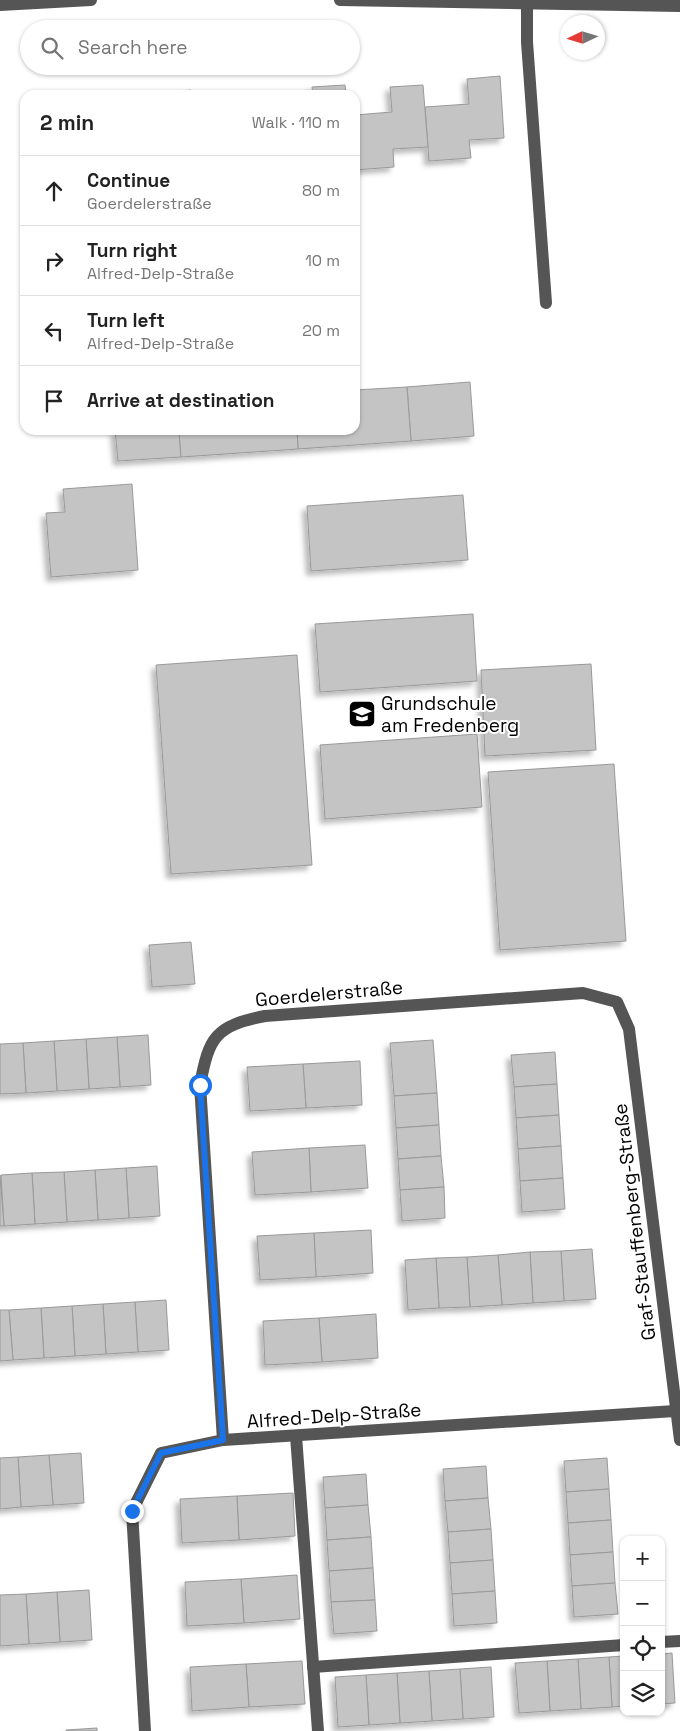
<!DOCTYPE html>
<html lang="en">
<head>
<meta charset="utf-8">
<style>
	body { margin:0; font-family:"Space Grotesk",sans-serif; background:#f2f2f2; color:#222 }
	.controls { position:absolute; right:15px; bottom:15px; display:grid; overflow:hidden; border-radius:10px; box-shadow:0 1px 4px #0004 }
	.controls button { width:45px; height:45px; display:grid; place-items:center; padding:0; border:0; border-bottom:1px solid #e0e0e0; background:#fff; color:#222; font:25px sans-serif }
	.compass { position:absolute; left:560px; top:15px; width:45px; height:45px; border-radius:50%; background:#fff; box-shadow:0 1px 4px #0004; rotate:266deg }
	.stop { position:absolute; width:15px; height:15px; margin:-11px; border:4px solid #1a73e8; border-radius:50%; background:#fff }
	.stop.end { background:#1a73e8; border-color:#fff; box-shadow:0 1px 5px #0008 }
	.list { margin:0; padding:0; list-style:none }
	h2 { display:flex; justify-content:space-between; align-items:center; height:65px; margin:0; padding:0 20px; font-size:21px }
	h2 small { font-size:16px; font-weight:400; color:#767676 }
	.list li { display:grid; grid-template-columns:32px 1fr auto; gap:15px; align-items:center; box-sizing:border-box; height:70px; padding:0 20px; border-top:1px solid #e0e0e0 }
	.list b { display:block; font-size:19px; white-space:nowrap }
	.list p { margin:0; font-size:16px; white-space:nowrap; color:#767676 }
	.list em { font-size:16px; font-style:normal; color:#767676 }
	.icon { flex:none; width:28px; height:28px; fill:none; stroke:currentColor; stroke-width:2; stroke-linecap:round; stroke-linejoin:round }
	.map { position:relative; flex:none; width:680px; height:1731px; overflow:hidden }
	.search { position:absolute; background:#fff; box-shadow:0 1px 4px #0004; left:20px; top:20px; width:340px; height:55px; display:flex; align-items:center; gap:12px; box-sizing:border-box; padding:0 18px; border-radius:28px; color:#767676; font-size:19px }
	.panel { position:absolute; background:#fff; box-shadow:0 1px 4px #0004; left:20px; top:90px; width:340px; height:345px; border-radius:15px }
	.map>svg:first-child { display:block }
</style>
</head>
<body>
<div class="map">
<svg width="680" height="1731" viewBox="0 0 680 1731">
	<defs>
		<filter id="shadow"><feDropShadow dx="-4.5" dy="4.5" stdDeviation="2.5" flood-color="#0004"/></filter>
	</defs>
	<rect width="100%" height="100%" fill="#fff"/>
	<g fill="#c4c4c4" stroke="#999" filter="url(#shadow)">
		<path d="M500,76l4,62 -35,2 2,18 -42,3 -4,-54 44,-3 -2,-25z"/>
		<path d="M345,85l1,10h-33l-1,-8z"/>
		<path d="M423,85l5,62 -35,2 1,18 -39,3v-55l37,-3 -2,-25z"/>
		<path d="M191,90v5h-31v-2z"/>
		<path d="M117,91v4h-31v-1z"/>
		<path d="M269,92v3h-33z"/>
		<path d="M470,382l4,54 -63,5 -4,-54z"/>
		<path d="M407,387l4,54 -113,8 -1,-19h58v-40z"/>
		<path d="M115,430h64l2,27 -63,4z"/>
		<path d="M179,430h118l1,19 -117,8z"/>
		<path d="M132,484l6,86 -87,7 -5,-64 19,-1 -2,-23z"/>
		<path d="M463,495l5,65 -157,11 -4,-65z"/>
		<path d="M473,614l4,67 -157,11 -5,-68z"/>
		<path d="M297,655l15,210 -141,9 -15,-209z"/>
		<path d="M591,664l5,86 -111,6 -4,-86z"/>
		<path d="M477,734l5,73 -157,12 -5,-74z"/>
		<path d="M614,764l12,177 -126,9 -12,-178z"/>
		<path d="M191,942l4,42 -43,3 -3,-42z"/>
		<path d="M148,1035l3,50 -31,2 -3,-50z"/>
		<path d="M117,1037l3,50 -31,2 -3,-50z"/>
		<path d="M86,1039l3,50 -32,2 -3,-50z"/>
		<path d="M433,1040l4,53 -43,3 -4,-53z"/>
		<path d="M54,1041l3,50 -31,2 -3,-50z"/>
		<path d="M23,1043l3,50 -26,1v-50z"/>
		<path d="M555,1052l2,32 -43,3 -3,-32z"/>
		<path d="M360,1061l2,44 -56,3 -3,-44z"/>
		<path d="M303,1064l3,44 -56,3 -3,-44z"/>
		<path d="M557,1084l2,31 -43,3 -2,-31z"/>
		<path d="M437,1093l2,32 -43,3 -2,-32z"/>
		<path d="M559,1115l2,31 -43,3 -2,-31z"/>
		<path d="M439,1125l2,31 -43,3 -2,-31z"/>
		<path d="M365,1145l3,43 -57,4 -2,-44z"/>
		<path d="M561,1146l2,32 -43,3 -2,-32z"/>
		<path d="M309,1148l2,44 -56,3 -3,-43z"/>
		<path d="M441,1156l3,31 -44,3 -2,-31z"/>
		<path d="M157,1166l3,50 -31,2 -3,-50z"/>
		<path d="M126,1168l3,50 -31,2 -3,-50z"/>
		<path d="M95,1170l3,50 -31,2 -3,-50z"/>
		<path d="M64,1172l3,50 -32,2 -3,-51z"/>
		<path d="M32,1173l3,51 -31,2 -3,-51z"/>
		<path d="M0,1175l4,51h-4z"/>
		<path d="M563,1178l2,31 -43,3 -2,-31z"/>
		<path d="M444,1187l1,31 -43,3 -2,-31z"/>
		<path d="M371,1230l2,43 -57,4 -2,-44z"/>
		<path d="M314,1233l2,44 -56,3 -3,-44z"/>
		<path d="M592,1249l4,50 -32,2 -3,-50z"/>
		<path d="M561,1251l3,50 -31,2 -3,-51z"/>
		<path d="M530,1252l3,51 -31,2 -4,-50z"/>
		<path d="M498,1255l4,50 -32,2 -3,-50z"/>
		<path d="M467,1257l3,50 -31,1 -3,-50z"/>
		<path d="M436,1258l3,50 -31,2 -3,-50z"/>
		<path d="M166,1300l3,50 -31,2 -3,-50z"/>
		<path d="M135,1302l3,50 -32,2 -3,-50z"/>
		<path d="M103,1304l3,50 -31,2 -3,-50z"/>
		<path d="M72,1306l3,50 -31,2 -3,-50z"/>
		<path d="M41,1308l3,50 -31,2 -4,-50z"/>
		<path d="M0,1310h9l4,50 -13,1z"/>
		<path d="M376,1314l2,44 -56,4 -3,-44z"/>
		<path d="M319,1318l3,44 -57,3 -2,-44z"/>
		<path d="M81,1453l3,50 -31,2 -4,-50z"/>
		<path d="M49,1455l4,50 -32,2 -3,-50z"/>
		<path d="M18,1457l3,50 -21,2v-51z"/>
		<path d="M607,1458l2,31 -43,3 -2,-31z"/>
		<path d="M486,1466l2,32 -43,3 -2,-32z"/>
		<path d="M366,1474l2,31 -43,3 -2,-31z"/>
		<path d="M609,1489l2,31 -43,3 -2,-31z"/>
		<path d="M293,1493l2,43 -56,4 -2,-44z"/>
		<path d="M237,1496l2,44 -57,3 -2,-44z"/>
		<path d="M488,1498l3,31 -43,3 -3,-31z"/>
		<path d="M368,1505l3,32 -44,3 -2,-32z"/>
		<path d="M611,1520l2,32 -43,3 -2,-32z"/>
		<path d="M491,1529l2,31 -43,3 -2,-31z"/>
		<path d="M371,1537l2,31 -44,3 -2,-31z"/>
		<path d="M613,1552l2,31 -43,3 -2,-31z"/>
		<path d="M493,1560l2,31 -43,3 -2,-31z"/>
		<path d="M373,1568l2,32 -44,2 -2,-31z"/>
		<path d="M297,1575l3,44 -56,4 -3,-44z"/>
		<path d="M241,1579l3,44 -57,3 -2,-44z"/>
		<path d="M615,1583l3,31 -44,3 -2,-31z"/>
		<path d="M89,1590l3,50 -32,2 -3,-50z"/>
		<path d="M495,1591l2,32 -43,3 -2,-32z"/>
		<path d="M57,1592l3,50 -31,2 -3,-50z"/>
		<path d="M26,1594l3,50 -29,2v-51z"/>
		<path d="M375,1600l2,31 -43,3 -3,-32z"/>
		<path d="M672,1653l3,50 -14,1v-50z"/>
		<path d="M624,1656v50l-12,1 -3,-50z"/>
		<path d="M609,1657l3,50 -31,2 -3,-50z"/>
		<path d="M578,1659l3,50 -31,2 -3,-50z"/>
		<path d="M302,1661l3,43 -56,3 -3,-43z"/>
		<path d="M547,1661l3,50 -31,2 -4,-50z"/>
		<path d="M246,1664l3,43 -57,4 -2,-44z"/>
		<path d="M491,1667l3,50 -31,2 -3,-50z"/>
		<path d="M460,1669l3,50 -31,2 -3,-50z"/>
		<path d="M429,1671l3,50 -32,2 -3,-50z"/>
		<path d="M397,1673l3,50 -31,2 -3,-50z"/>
		<path d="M366,1675l3,50 -31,2 -3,-50z"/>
		<path d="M97,1728v3h-31v-1z"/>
	</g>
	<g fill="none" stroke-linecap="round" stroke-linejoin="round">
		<g stroke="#555" stroke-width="12">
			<path d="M340,0l340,6"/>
			<path d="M527,0v42l19,261"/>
			<path d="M0,5l91,-5"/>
			<path d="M296,1436l22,295"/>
			<path d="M223,1440l-23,-355c9,-48 15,-59 65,-69l318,-23 34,9 12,27 51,411"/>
			<path d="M661,1642l19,-1"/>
			<path d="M313,1667l311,-22"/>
			<path d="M145,1731l-13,-220 29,-58 62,-13 452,-29"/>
		</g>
	</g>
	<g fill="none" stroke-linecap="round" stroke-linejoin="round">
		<path stroke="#1a73e8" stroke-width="6" d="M132,1511l29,-58 62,-13 -23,-355"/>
	</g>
	<defs>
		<g id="school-square" transform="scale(1.4375)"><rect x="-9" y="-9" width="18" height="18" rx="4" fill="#000" stroke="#fff"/><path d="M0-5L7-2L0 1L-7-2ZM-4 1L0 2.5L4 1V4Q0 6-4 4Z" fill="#fff"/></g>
	</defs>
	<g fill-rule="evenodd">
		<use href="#school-square" x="362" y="714"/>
	</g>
	<g text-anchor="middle" stroke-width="4" stroke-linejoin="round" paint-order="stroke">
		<g font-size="19" fill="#000" stroke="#fff" text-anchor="start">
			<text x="381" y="710">Grundschule<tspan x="381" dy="22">am Fredenberg</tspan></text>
		</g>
		<g font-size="19" fill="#000" stroke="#fff">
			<text transform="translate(329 993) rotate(-5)" y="7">Goerdelerstraße</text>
			<text transform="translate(634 1222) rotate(-97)" y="7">Graf-Stauffenberg-Straße</text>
			<text transform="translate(334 1415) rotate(-4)" y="7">Alfred-Delp-Straße</text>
		</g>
	</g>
</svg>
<div class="controls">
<button>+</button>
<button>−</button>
<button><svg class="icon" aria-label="locate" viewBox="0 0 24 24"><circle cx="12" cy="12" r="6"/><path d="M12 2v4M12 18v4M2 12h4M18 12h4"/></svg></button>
<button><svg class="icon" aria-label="layers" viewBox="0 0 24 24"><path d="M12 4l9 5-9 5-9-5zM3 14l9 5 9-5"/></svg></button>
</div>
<svg class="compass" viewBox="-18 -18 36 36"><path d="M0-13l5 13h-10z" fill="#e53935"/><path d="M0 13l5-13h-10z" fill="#767676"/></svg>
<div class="stop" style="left:200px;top:1085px"></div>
<div class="stop end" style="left:132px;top:1511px"></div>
<div class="search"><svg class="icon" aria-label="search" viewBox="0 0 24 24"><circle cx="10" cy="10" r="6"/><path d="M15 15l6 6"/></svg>Search here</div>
<section class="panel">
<h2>2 min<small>Walk · 110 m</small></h2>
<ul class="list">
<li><svg class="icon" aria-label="ahead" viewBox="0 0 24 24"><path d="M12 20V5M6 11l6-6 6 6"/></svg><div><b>Continue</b><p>Goerdelerstraße</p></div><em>80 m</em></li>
<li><svg class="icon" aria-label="right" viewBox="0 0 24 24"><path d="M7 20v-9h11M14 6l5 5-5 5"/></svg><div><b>Turn right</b><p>Alfred-Delp-Straße</p></div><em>10 m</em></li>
<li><svg class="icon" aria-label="left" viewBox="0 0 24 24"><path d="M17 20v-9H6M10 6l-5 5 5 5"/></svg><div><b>Turn left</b><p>Alfred-Delp-Straße</p></div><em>20 m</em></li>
<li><svg class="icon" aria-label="arrive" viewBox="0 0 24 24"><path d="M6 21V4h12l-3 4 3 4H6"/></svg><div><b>Arrive at destination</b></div></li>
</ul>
</section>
</div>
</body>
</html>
